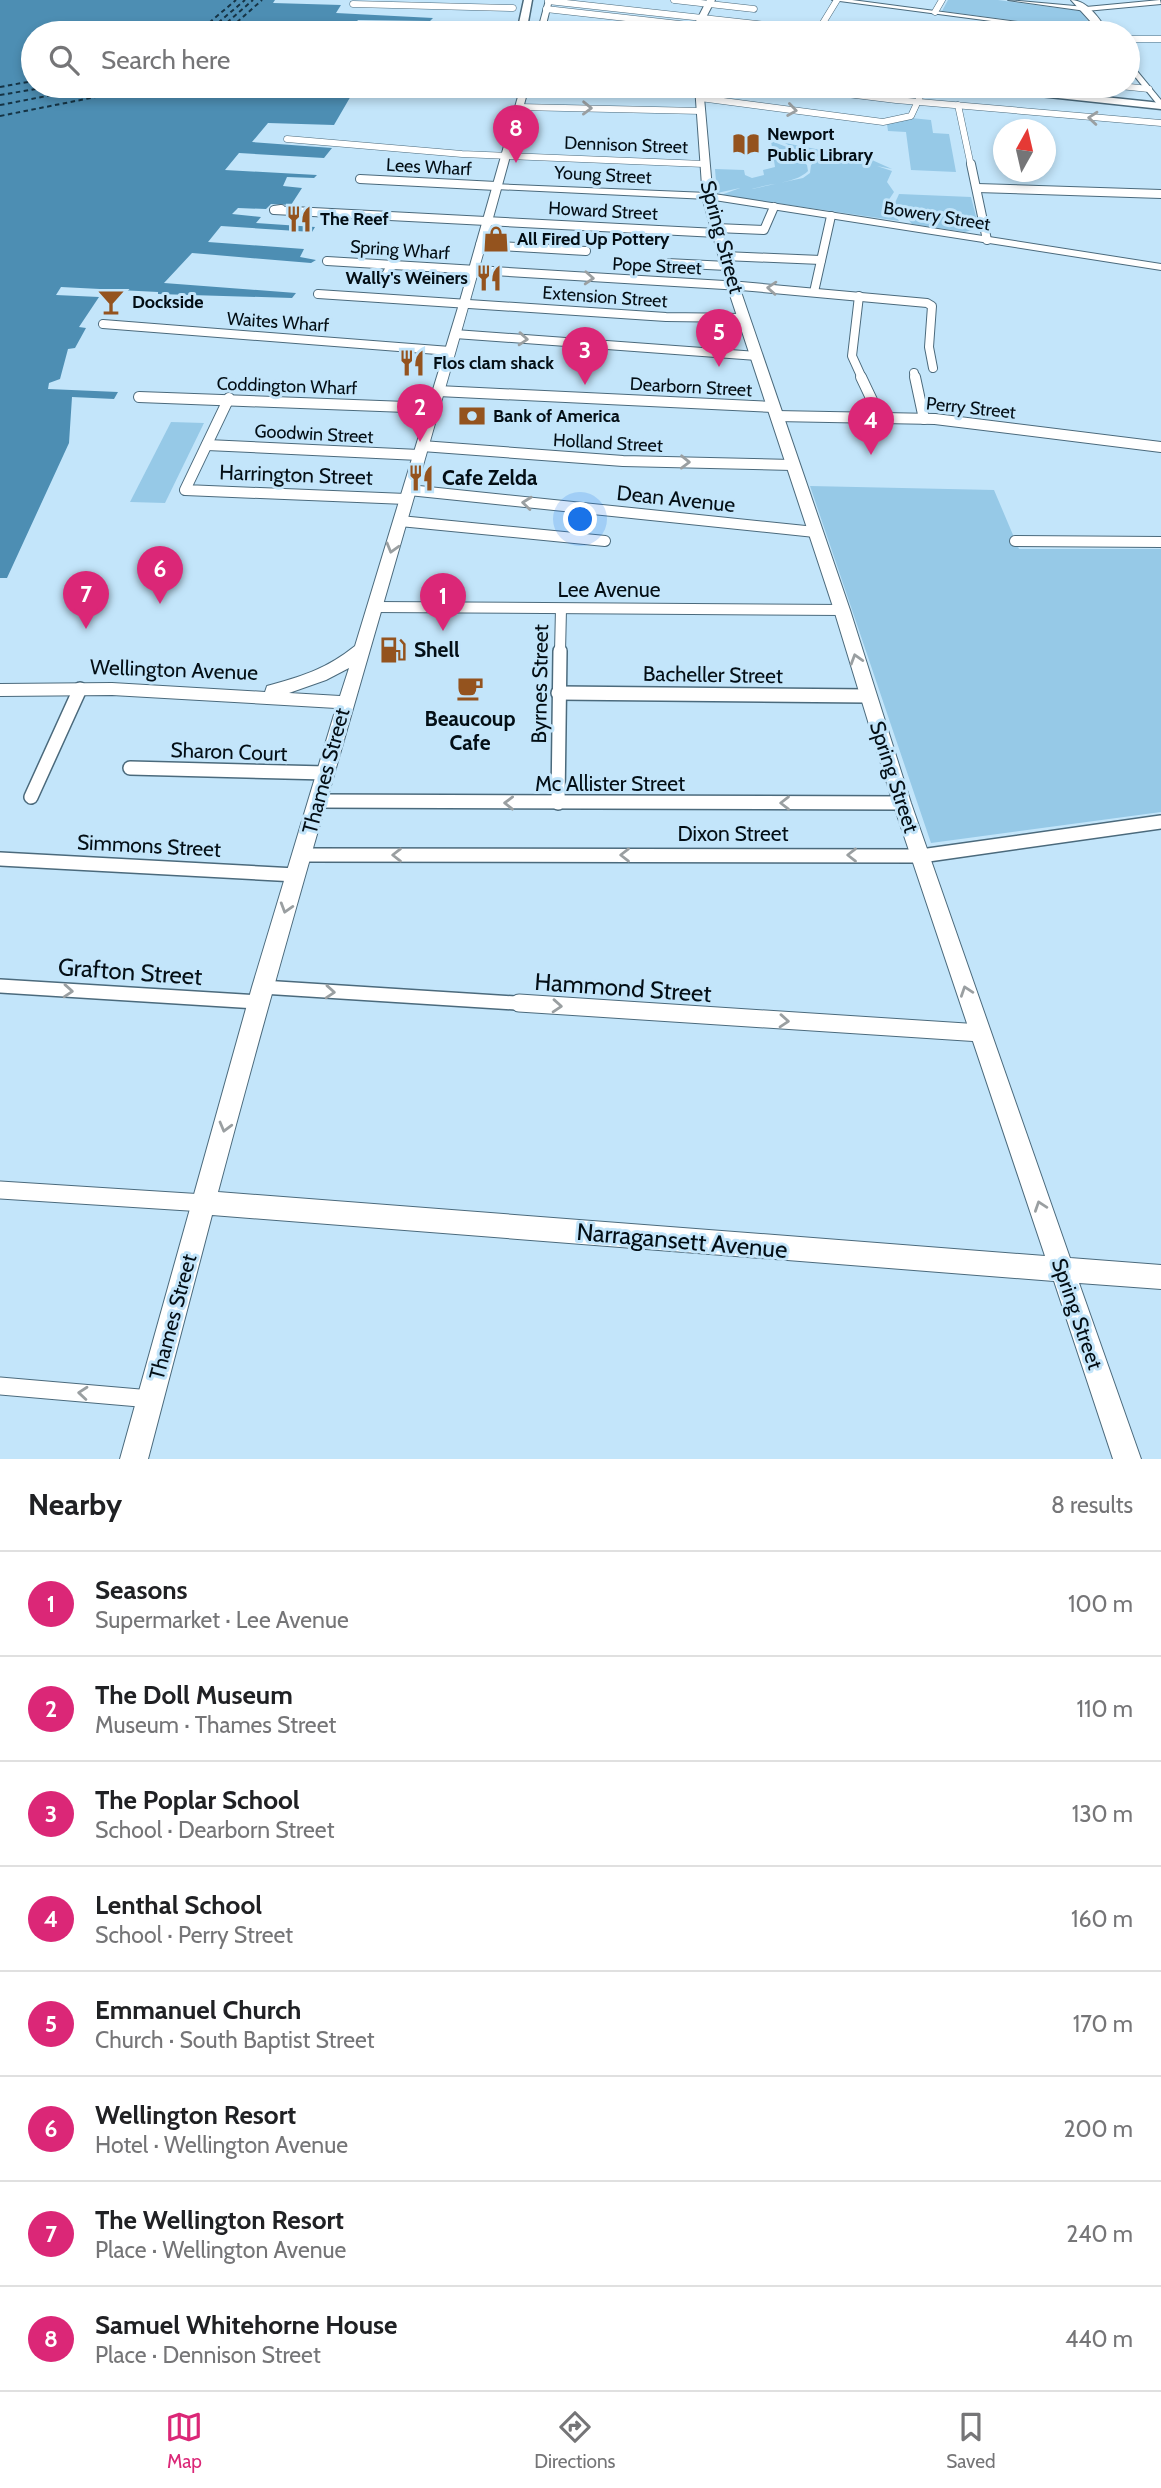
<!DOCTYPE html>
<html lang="en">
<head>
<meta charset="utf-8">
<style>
	body { margin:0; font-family:Cabin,sans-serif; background:#f6f6f6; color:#202124 }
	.compass { position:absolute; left:993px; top:119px; width:63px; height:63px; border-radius:50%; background:#fff; box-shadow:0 4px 10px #0003; rotate:8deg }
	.you { position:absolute; left:581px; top:520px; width:24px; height:24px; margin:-18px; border:5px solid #fff; border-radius:50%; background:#1a73e8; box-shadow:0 0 0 10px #1a73e833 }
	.badge { display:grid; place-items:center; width:46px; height:46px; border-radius:50%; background:#db2777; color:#fff; font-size:23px; font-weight:700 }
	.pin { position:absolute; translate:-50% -58px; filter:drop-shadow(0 2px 4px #0008) }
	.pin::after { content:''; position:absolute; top:37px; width:24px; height:21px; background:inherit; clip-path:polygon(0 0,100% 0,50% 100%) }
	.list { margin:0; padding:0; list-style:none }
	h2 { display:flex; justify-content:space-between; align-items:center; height:91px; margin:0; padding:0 28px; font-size:30px }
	h2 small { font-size:23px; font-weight:400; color:#757577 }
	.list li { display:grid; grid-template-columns:46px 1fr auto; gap:21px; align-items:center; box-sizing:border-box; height:105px; padding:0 28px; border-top:2px solid #e0e0e0 }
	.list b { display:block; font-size:26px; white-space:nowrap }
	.list p { margin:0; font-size:23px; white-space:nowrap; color:#757577 }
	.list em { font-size:23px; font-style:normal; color:#757577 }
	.icon { flex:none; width:38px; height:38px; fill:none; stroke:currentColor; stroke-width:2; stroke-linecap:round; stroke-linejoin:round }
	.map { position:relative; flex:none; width:1161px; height:1459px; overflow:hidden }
	.search { position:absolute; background:#fff; box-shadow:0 4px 10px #0003; left:21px; right:21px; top:21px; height:77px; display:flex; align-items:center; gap:18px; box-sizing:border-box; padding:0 24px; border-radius:38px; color:#757577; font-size:26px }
	.sheet { height:931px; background:#fff }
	nav { display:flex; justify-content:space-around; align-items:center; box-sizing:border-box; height:98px; border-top:2px solid #e0e0e0; background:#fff; font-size:19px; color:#757577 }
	nav a { display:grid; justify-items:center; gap:4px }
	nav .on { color:#db2777 }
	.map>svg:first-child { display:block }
</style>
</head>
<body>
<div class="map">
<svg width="1161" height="1459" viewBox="0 0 1161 1459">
	<rect width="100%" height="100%" fill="#c3e5fa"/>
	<g fill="#96c9e7">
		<path d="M948,0h50l82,11 14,17 -9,2 -143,-19z"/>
		<path d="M911,118l20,2 2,13 16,1 7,38 -45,-2 -5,-38 -18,-1 -1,-7z"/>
		<path d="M771,141l21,8 4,8 11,8 1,6c-13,13 -39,12 -56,18l51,-11 7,-5 1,-8 8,-6 13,-1 -27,-3 -20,-12 87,17 20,9 -15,-3 15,5 -5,11 7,10 -6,9 11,20 -178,-26 19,-7 -23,5 -2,-24 29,1 1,5 7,3 12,-3 -1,-5 12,-3z"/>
		<path d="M899,194l72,3 8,31 -14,4 -53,-8 -17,-21z"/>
		<path d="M171,422l33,1 -39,80 -35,-1z"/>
		<path d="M810,486l184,4 25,59h142v263l-230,31z"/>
	</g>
	<path fill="#4d8eb3" d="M0,0h275l-2,3 68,2 -5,8 97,5 -3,3 -72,-1 -4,5 50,1 -12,7h-359v53h393l-4,11 -70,-3 -18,31 -66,-2 -16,19 80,6 -8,10 -85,-5 -14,17 92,5 -3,3 -27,-1 -4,9 19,2 -11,17 -20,-1 -5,5 -28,-1 -6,6 29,3 -5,6 59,4 -3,5 -91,-6 -13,16 96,7 -4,8 16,3 -5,3 -119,-10 -28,30 132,10 -4,5 -134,-4v-2l-97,-5 -5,8 43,2 -20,30 7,1 -11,20 -7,1 -8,30 -11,4 -1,6 70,3 -4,7 -42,-2 -3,46 -62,135h-7z"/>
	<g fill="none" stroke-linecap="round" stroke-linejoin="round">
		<g stroke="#153344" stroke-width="2" stroke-dasharray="4.5 3.5" stroke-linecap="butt">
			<path d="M197,33l39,-33"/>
			<path d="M206,33l39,-33"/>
			<path d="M215,33l38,-33"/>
			<path d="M225,33l37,-33"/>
			<path d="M0,87l33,-6"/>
			<path d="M0,95l54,-9"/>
			<path d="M0,105l99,-19"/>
			<path d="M0,116l151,-30"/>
		</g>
		<g stroke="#4b6a7c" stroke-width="7">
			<g id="minor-far4">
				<path d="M674,0l80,9"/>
				<path d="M548,1l292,32"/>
				<path d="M353,4l160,4"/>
				<path d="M546,9l151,17"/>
				<path d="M935,12l7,-12"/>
				<path d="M818,31l19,-31"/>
				<path d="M1128,39h33"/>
				<path d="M782,86l114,14 265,23"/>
				<path d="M1120,86l29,3"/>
				<path d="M443,87l81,2"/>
				<path d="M524,87l176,7"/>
				<path d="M700,98l183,24 28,-6 14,-30"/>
				<path d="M958,105l13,61"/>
				<path d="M519,107l182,4"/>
				<path d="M287,139l175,15 242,10"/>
			</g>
		</g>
		<g stroke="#4b6a7c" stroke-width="10">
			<g id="minor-far3">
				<path d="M971,164l16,76"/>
				<path d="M360,179l136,7"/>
				<path d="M977,188l184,6"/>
				<path d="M281,209l-7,1 443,23"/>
				<path d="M716,228l48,2 10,-23"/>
				<path d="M480,245l106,6"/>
				<path d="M724,256l97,4"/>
				<path d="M327,261l414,25 186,17 5,3 -3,41 4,21"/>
				<path d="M667,263l60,3"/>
				<path d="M383,280l8,-14"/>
				<path d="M814,292l17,-76"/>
				<path d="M318,294l348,23 78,1"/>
				<path d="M859,296l-7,60 10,22"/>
				<path d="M103,324l347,27"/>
				<path d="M455,334l302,22"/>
				<path d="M914,373l1,5"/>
			</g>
		</g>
		<g stroke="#4b6a7c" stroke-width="12">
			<g id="minor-far2">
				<path d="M861,377l19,40"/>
				<path d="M915,377l9,42"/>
				<path d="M438,391l335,16"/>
				<path d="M139,397l294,11"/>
				<path d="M229,398l-44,92 221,9"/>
				<path d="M776,416l159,3 226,28"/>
				<path d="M207,445l212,10"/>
				<path d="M422,446l201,15 169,4"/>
				<path d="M409,490l406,42"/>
				<path d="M400,521l205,20"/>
				<path d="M1015,541l146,1"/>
				<path d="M375,607l467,3"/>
				<path d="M560,652l1,-43"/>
			</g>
		</g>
		<g stroke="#4b6a7c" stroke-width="16">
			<g id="minor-far1">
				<path d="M558,693l310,3"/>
				<path d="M130,768l196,5"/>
				<path d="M31,797l49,-108"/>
				<path d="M318,801l584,2"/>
				<path d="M558,803l2,-152"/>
				<path d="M303,855l618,1 240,-34"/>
				<path d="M0,859l296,16"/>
				<path d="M0,986l258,16"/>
				<path d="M262,987l284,18"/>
			</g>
		</g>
		<g stroke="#4b6a7c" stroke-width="19">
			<g id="minor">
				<path d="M519,1003l462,30"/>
				<path d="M0,1190l204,13"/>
				<path d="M0,1386l151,13"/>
			</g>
		</g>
		<g stroke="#4b6a7c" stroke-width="2">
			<g id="tertiary">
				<path d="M546,0h6l-8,33h-7z"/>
				<path d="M832,0h20l249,33h-19z"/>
				<path d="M1008,0l78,7 74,-7 1,4 -75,7z"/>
				<path d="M493,184l215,9 453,71v6l-453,-71 -212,-10 -5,-3z"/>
			</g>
		</g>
		<g stroke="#4b6a7c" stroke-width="2">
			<g id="secondary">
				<path d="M707,0h8l-17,33h-8z"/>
				<path d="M1071,0c17,0 29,20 38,33h-8z"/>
				<path d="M1128,60l33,40v9l-33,-41z"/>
				<path d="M521,86h8c-99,370 -213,736 -311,1106l827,64 -152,-453 -59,-193 -107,-324 -24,-86 -8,-114h8l10,114 26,86 111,324 61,193 159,455 91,7v24l-82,-6 62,176h-28l-59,-178 -842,-66 -64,244h-28l132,-472 84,-279 -224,-13 -112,1v-12l112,-1 153,9 2,-6c35,-10 58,-16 88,-40l104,-342zM349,668l-9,28 -51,-3 37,-13z"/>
			</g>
		</g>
		<g stroke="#4b6a7c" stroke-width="3">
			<g id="primary">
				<path d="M524,0h8l-4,22 13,11h-9l-13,-10z"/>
				<path d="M969,86h30l162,17v6l-187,-20z"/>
			</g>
		</g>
		<use href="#minor-far4" stroke="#fff" stroke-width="6"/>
		<use href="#minor-far3" stroke="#fff" stroke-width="8"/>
		<use href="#minor-far2" stroke="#fff" stroke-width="10"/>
		<use href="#minor-far1" stroke="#fff" stroke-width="13"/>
		<use href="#minor" stroke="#fff" stroke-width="17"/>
		<use href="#tertiary" fill="#fff" fill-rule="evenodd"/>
		<use href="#secondary" fill="#fff" fill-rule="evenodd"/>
		<use href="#primary" fill="#fff" fill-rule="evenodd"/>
	</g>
	<defs><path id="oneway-chevron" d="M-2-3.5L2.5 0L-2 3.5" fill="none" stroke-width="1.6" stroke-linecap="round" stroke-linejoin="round" transform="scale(1.75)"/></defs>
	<g stroke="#9a9fa1">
		<use href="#oneway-chevron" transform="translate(587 108) rotate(1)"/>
		<use href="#oneway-chevron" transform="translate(792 110) rotate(8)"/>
		<use href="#oneway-chevron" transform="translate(1093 118) rotate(-175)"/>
		<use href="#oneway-chevron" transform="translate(589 278) rotate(3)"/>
		<use href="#oneway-chevron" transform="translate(772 288) rotate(-176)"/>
		<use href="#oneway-chevron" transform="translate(523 339) rotate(4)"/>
		<use href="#oneway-chevron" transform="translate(685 462) rotate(1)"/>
		<use href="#oneway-chevron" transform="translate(527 503) rotate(-174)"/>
		<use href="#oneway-chevron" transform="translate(392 548) rotate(106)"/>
		<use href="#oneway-chevron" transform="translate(856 659) rotate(-107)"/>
		<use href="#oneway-chevron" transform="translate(509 803) rotate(-179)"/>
		<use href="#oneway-chevron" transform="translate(785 803) rotate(-180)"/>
		<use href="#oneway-chevron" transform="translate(397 855) rotate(-180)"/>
		<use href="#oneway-chevron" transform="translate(625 855) rotate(-180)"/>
		<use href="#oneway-chevron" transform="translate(852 855) rotate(-180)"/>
		<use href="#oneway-chevron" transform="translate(286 908) rotate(107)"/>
		<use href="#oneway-chevron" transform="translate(68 991) rotate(4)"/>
		<use href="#oneway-chevron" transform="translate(966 991) rotate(-109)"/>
		<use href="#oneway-chevron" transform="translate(330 992) rotate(4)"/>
		<use href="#oneway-chevron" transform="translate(557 1006) rotate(4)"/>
		<use href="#oneway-chevron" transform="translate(784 1021) rotate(4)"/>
		<use href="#oneway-chevron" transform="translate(225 1127) rotate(105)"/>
		<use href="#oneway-chevron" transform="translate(1040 1206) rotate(-109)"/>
		<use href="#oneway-chevron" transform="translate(83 1393) rotate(-175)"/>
	</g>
	<defs>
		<g id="library-bare" transform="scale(2.1)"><path d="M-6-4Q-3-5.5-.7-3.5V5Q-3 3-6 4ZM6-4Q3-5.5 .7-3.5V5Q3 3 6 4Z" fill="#94531e" stroke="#c3e5fa" stroke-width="2.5" paint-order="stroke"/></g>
		<g id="restaurant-bare" transform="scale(2.1)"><path d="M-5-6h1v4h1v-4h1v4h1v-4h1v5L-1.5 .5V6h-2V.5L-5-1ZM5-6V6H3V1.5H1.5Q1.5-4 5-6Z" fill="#94531e" stroke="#c3e5fa" stroke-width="2.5" paint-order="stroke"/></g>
		<g id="shop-bare" transform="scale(2.1)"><path d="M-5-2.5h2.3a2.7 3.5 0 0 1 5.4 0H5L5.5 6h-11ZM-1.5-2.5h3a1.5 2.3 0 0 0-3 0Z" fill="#94531e" stroke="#c3e5fa" stroke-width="2.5" paint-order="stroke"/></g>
		<g id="bar-bare" transform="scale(2.1)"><path d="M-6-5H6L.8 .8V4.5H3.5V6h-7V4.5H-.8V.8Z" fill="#94531e" stroke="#c3e5fa" stroke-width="2.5" paint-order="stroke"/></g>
		<g id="bank-bare" transform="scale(2.1)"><path d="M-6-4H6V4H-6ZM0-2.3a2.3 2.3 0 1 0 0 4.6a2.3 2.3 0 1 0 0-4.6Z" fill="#94531e" stroke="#c3e5fa" stroke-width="2.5" paint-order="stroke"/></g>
		<g id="fuel-bare" transform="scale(2.1)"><path d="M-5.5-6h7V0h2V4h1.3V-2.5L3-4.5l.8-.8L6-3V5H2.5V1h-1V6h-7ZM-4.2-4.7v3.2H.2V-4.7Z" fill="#94531e" stroke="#c3e5fa" stroke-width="2.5" paint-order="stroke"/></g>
		<g id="cafe-bare" transform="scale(2.1)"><path d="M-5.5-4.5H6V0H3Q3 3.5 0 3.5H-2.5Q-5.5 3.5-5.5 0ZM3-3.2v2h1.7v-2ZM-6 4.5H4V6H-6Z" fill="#94531e" stroke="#c3e5fa" stroke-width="2.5" paint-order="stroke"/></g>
	</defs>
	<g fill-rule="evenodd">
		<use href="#library-bare" x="746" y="144"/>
		<use href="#restaurant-bare" x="299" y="219"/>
		<use href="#shop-bare" x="496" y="239"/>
		<use href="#restaurant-bare" x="489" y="278"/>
		<use href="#bar-bare" x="111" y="302"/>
		<use href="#restaurant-bare" x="412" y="363"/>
		<use href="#bank-bare" x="472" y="416"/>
		<use href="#restaurant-bare" x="421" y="478"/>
		<use href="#fuel-bare" x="393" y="650"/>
		<use href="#cafe-bare" x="470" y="688"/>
	</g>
	<g text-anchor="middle" stroke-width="6" stroke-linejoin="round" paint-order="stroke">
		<g font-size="18" font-weight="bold" fill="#030e15" stroke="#c3e5fa" text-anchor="start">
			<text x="767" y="140">Newport<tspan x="767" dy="21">Public Library</tspan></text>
			<text x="320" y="225">The Reef</text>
			<text x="517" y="245">All Fired Up Pottery</text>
			<text x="468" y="284" text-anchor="end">Wally's Weiners</text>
			<text x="132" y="308">Dockside</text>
			<text x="433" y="369">Flos clam shack</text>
			<text x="493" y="422">Bank of America</text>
		</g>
		<g font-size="18" fill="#030e15" stroke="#c3e5fa">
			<text transform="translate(626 145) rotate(2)" y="6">Dennison Street</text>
			<text transform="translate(429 167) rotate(3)" y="6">Lees Wharf</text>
			<text transform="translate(603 175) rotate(3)" y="6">Young Street</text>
			<text transform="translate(603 211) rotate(3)" y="6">Howard Street</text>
			<text transform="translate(937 216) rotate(9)" y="6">Bowery Street</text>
			<text transform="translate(400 250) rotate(4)" y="6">Spring Wharf</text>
			<text transform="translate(657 266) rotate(3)" y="6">Pope Street</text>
			<text transform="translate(605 297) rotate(4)" y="6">Extension Street</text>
			<text transform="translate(278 322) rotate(4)" y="6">Waites Wharf</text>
			<text transform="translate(287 386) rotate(2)" y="6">Coddington Wharf</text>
			<text transform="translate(691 387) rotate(3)" y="6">Dearborn Street</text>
			<text transform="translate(971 408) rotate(6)" y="6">Perry Street</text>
			<text transform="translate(314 434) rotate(3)" y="6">Goodwin Street</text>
			<text transform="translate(608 443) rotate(3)" y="6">Holland Street</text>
		</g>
		<g font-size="21" fill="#030e15" stroke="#c3e5fa">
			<text transform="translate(722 237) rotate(75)" y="7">Spring Street</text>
			<text transform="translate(296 475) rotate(2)" y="7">Harrington Street</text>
			<text transform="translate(676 499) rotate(6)" y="7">Dean Avenue</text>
			<text x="609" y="597">Lee Avenue</text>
			<text transform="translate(174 670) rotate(2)" y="7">Wellington Avenue</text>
			<text transform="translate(713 675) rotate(1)" y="7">Bacheller Street</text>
			<text transform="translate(540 684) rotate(-89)" y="7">Byrnes Street</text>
			<text transform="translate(229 752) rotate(2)" y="7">Sharon Court</text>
			<text transform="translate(326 771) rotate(-75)" y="7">Thames Street</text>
			<text transform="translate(894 777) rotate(72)" y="7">Spring Street</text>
			<text x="610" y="791">Mc Allister Street</text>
			<text x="733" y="841">Dixon Street</text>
			<text transform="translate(149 846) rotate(3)" y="7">Simmons Street</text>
			<text transform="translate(1077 1314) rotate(71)" y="7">Spring Street</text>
			<text transform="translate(173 1317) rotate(-75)" y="7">Thames Street</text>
		</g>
		<g font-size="21" font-weight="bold" fill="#030e15" stroke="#c3e5fa" text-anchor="start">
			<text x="442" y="485">Cafe Zelda</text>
			<text x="414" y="657">Shell</text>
			<text x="470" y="726" text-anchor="middle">Beaucoup<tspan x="470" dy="24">Cafe</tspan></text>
		</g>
		<g font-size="24" fill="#030e15" stroke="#c3e5fa">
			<text transform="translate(130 972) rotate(4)" y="8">Grafton Street</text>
			<text transform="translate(623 988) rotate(4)" y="8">Hammond Street</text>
			<text transform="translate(682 1241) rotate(5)" y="8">Narragansett Avenue</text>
		</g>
	</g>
</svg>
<svg class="compass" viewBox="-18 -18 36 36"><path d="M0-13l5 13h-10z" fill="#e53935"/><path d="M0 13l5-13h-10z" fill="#757577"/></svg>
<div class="you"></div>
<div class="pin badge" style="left:443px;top:631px">1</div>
<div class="pin badge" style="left:420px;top:442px">2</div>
<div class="pin badge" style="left:585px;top:385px">3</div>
<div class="pin badge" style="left:871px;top:455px">4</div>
<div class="pin badge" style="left:719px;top:367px">5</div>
<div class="pin badge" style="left:160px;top:604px">6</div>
<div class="pin badge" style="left:86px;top:629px">7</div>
<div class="pin badge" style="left:516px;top:163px">8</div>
<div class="search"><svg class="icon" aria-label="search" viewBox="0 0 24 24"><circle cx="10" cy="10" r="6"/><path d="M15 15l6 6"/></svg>Search here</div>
</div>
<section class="sheet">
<h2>Nearby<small>8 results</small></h2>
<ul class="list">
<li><span class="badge">1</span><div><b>Seasons</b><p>Supermarket · Lee Avenue</p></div><em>100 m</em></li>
<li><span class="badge">2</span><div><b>The Doll Museum</b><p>Museum · Thames Street</p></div><em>110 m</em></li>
<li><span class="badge">3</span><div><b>The Poplar School</b><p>School · Dearborn Street</p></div><em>130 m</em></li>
<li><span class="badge">4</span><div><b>Lenthal School</b><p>School · Perry Street</p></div><em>160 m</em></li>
<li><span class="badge">5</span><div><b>Emmanuel Church</b><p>Church · South Baptist Street</p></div><em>170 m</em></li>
<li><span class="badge">6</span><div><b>Wellington Resort</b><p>Hotel · Wellington Avenue</p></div><em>200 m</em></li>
<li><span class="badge">7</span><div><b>The Wellington Resort</b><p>Place · Wellington Avenue</p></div><em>240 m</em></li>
<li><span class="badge">8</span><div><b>Samuel Whitehorne House</b><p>Place · Dennison Street</p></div><em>440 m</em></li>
</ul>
</section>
<nav>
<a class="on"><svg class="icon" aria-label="map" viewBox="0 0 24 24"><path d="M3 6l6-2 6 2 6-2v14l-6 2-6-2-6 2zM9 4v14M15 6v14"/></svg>Map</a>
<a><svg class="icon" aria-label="directions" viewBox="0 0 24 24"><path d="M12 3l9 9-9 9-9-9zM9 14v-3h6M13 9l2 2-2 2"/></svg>Directions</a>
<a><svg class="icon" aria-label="saved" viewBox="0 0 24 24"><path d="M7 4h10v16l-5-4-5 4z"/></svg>Saved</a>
</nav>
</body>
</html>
